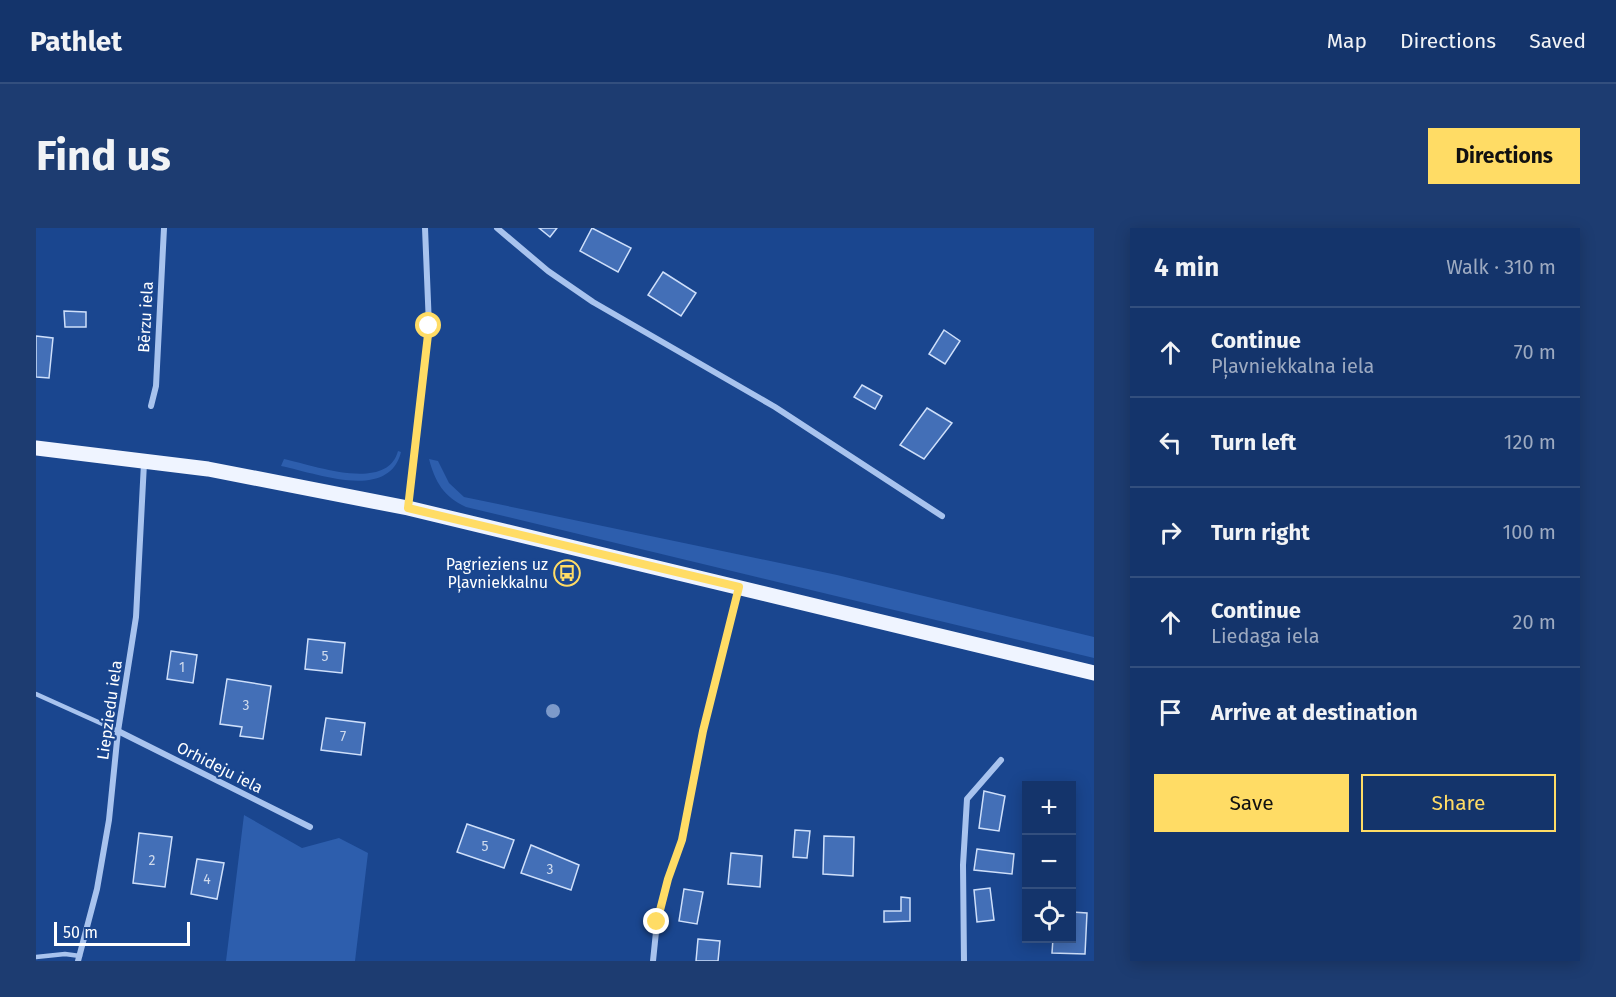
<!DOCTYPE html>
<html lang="en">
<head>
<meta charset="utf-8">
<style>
	body { margin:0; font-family:"Fira Sans",sans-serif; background:#1d3c71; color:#f1f3f6 }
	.controls { position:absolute; right:18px; bottom:18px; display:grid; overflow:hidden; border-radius:0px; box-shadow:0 3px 15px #0003 }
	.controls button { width:54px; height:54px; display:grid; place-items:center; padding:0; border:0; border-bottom:2px solid #334f7e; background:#14346b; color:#f1f3f6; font:30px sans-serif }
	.scale { position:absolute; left:18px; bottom:15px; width:136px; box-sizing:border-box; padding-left:6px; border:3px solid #fff; border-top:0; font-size:16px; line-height:21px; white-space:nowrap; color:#fff; -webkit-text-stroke:4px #1a468f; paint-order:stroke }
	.stop { position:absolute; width:18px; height:18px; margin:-14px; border:4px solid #ffdc65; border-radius:50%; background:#fff }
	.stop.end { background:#ffdc65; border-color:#fff; box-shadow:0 2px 6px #0008 }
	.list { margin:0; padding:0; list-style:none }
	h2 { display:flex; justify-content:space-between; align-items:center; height:78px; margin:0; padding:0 24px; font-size:26px }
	h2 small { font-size:20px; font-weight:400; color:#9daac1 }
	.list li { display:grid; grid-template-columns:39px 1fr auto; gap:18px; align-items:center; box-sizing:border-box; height:90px; padding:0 24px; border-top:2px solid #334f7e }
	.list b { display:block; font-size:22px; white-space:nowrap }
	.list p { margin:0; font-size:20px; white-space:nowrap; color:#9daac1 }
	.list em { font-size:20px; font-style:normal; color:#9daac1 }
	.actions { display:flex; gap:12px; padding:18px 24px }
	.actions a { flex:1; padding:14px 0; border:2px solid #ffdc65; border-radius:0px; text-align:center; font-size:21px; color:#ffdc65 }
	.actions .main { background:#ffdc65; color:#111 }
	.icon { flex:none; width:33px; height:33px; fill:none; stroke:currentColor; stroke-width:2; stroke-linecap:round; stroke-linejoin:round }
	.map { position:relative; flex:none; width:1058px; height:733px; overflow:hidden; border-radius:0px }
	header { display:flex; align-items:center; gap:36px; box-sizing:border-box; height:84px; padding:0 30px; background:#14346b; border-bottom:2px solid #334f7e }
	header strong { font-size:28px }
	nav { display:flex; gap:33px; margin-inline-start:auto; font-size:21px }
	.intro { display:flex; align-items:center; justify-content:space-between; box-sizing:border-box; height:144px; padding:0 36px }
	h1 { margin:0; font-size:42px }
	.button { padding:15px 27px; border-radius:0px; background:#ffdc65; color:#111; font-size:21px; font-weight:700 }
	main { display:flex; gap:36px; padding:0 36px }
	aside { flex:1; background:#14346b; border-radius:0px; box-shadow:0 3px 15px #0003 }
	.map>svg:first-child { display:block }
</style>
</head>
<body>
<header>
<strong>Pathlet</strong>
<nav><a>Map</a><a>Directions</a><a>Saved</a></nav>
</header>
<div class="intro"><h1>Find us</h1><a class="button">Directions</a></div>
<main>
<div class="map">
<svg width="1058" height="733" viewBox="0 0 1058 733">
	<rect width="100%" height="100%" fill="#1a468f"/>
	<g fill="#2d5ead">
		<path d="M362,223l3,1c-12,50 -85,21 -120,14l3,-7c29,6 103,34 114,-8z"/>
		<path d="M393,231l9,2 11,22 15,14 373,78 257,62v21l-628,-151c-22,-10 -31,-25 -37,-48z"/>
		<path d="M208,587l58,33 37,-10 29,15 -13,108h-129z"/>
	</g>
	<g fill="#436fb7" stroke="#cedffa" stroke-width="1.5">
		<path d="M503,0h18l-7,9z"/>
		<path d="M556,0l39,20 -13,24 -38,-21z"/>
		<path d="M627,44l33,21 -15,23 -33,-21z"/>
		<path d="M28,83l22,1v15h-21z"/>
		<path d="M908,102l16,11 -15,23 -16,-10z"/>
		<path d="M0,108l17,2 -4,40 -13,-1z"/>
		<path d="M826,157l20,11 -7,13 -21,-12z"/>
		<path d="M891,180l25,15 -28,36 -24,-14z"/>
		<path d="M272,411l37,4 -3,30 -37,-4z"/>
		<path d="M135,423l26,4 -4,28 -26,-4z"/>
		<path d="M191,451l44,7 -8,53 -23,-3 2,-9 -22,-3z"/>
		<path d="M290,490l39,5 -4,32 -40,-5z"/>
		<path d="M948,563l21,5 -6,35 -20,-3z"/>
		<path d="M431,596l47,16 -10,28 -47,-16z"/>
		<path d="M759,602l15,1 -3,27 -14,-1z"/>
		<path d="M103,605l33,4 -7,50 -32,-4z"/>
		<path d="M788,608l30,1 -1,39 -30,-2z"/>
		<path d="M495,617l48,20 -8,25 -50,-17z"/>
		<path d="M941,621l37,5 -2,20 -38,-4z"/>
		<path d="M695,625l31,3 -2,31 -32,-3z"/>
		<path d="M161,631l27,4 -7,36 -26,-5z"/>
		<path d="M954,660l4,32 -17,2 -3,-32z"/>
		<path d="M648,661l19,3 -6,32 -18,-3z"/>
		<path d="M865,669l9,1v23l-26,1v-11h17z"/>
		<path d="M1036,684l15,1 -2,41 -33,-1 1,-15h19z"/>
		<path d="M662,711l22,2 -2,20h-22z"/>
	</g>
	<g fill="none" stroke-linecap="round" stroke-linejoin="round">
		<g stroke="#a8c3ee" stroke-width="4.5">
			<path d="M0,466l82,37"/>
			<path d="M0,729l29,-3 15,2"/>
		</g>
		<g stroke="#a8c3ee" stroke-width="6">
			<path d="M461,0l51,43 45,31 182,105 167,109"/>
			<path d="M115,178l5,-20 8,-158"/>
			<path d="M372,280l21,-182 -4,-98"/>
			<path d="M82,503l192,96"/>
			<path d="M42,733l19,-72 12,-69 9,-89 18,-114 8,-154"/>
			<path d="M617,733l4,-39 11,-43 14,-38 21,-110 36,-143"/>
			<path d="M928,733l-1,-96 4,-66 34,-39"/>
		</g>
		<path stroke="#eff4ff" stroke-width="15" d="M0,220l172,21 200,39 686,165"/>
	</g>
	<circle fill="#7d9aca" cx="517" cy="483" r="7"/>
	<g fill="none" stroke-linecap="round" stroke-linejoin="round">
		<path stroke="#ffdc65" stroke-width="8" d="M393,98l-21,182 331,79 -36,144 -21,109 -14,39 -11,43"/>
	</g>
	<defs>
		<g id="bus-ring" transform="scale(1.35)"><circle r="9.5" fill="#1a468f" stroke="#ffdc65" stroke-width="1.5"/><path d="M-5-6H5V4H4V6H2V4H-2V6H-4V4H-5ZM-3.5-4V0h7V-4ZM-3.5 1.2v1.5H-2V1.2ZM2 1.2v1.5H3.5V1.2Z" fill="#ffdc65"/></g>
	</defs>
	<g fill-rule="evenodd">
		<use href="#bus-ring" x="531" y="345"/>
	</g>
	<g text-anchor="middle" stroke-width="4.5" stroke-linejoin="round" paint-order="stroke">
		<g font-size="14" fill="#d0dbed">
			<text x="289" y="433">5</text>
			<text x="146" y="444">1</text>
			<text x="210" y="482">3</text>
			<text x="307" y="513">7</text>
			<text x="449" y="623">5</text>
			<text x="116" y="637">2</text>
			<text x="514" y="646">3</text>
			<text x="171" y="656">4</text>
		</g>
		<g font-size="16" fill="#fff" stroke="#1a468f">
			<text transform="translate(109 89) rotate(-87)" y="6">Bērzu iela</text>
			<text transform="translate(73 482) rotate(-82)" y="6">Liepziedu iela</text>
			<text transform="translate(184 539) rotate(27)" y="6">Orhideju iela</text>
		</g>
		<g font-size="16" fill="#fff" stroke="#1a468f" text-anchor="end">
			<text x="512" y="342">Pagrieziens uz<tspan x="512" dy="18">Pļavniekkalnu</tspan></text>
		</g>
	</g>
</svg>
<div class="controls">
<button>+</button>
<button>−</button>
<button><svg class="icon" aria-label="locate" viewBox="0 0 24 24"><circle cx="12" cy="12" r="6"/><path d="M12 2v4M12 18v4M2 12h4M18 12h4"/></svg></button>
</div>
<div class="scale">50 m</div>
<div class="stop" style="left:393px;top:98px"></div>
<div class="stop end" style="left:621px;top:694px"></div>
</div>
<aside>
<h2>4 min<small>Walk · 310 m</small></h2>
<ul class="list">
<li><svg class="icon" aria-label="ahead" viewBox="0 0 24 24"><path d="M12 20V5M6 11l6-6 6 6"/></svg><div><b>Continue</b><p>Pļavniekkalna iela</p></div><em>70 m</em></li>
<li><svg class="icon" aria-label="left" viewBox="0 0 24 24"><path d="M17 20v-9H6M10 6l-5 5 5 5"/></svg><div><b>Turn left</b></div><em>120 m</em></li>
<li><svg class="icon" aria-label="right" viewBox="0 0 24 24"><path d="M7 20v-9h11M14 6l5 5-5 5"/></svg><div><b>Turn right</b></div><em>100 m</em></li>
<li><svg class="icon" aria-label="ahead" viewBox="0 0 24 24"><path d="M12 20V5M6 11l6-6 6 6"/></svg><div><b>Continue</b><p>Liedaga iela</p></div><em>20 m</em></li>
<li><svg class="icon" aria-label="arrive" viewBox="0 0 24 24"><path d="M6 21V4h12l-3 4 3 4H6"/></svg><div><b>Arrive at destination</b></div></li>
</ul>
<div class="actions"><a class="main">Save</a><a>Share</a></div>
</aside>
</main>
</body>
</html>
